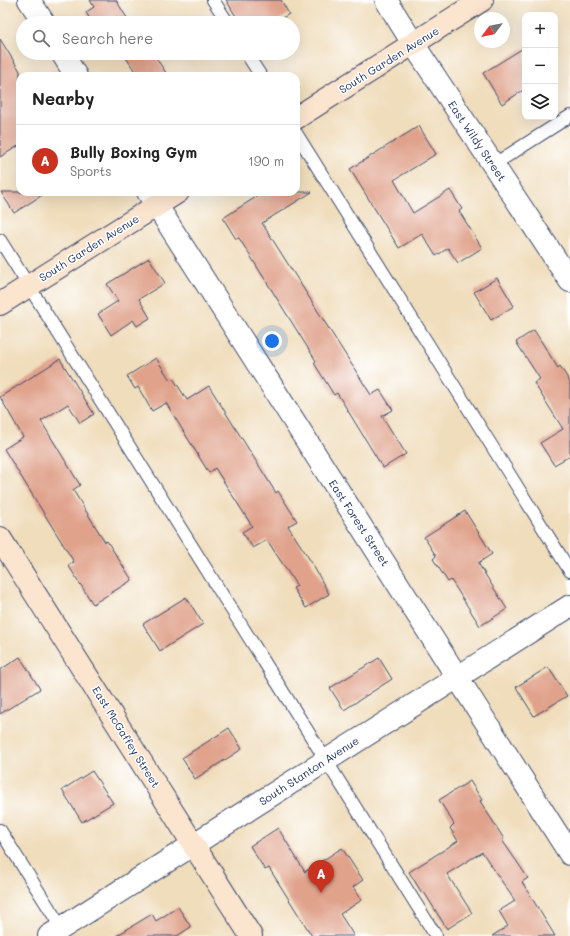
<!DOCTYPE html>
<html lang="en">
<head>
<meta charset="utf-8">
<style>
	body { margin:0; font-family:Mali,sans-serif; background:#f2f2f2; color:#222 }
	.controls { position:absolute; right:12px; top:12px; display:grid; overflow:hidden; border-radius:8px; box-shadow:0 4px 16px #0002 }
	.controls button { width:36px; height:36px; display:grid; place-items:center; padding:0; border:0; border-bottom:1px solid #e0e0e0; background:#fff; color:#222; font:20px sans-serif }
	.compass { position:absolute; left:474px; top:12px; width:36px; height:36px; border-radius:50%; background:#fff; box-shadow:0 4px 16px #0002; rotate:238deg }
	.you { position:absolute; left:272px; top:341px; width:14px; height:14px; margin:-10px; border:3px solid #fff; border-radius:50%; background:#1a73e8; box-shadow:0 0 0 6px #1a73e833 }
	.badge { display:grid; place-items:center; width:26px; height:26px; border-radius:50%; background:#c8321e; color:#fff; font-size:13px; font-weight:700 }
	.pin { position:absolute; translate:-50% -33px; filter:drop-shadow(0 1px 2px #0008) }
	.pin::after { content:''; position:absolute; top:21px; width:14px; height:12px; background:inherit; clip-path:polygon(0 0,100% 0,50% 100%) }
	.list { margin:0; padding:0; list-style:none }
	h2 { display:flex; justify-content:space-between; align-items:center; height:52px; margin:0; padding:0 16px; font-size:17px }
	h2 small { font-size:13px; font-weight:400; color:#767676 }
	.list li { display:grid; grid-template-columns:26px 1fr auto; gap:12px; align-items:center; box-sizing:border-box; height:72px; padding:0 16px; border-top:1px solid #e0e0e0 }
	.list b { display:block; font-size:15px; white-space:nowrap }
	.list p { margin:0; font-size:13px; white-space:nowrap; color:#767676 }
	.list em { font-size:13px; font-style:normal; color:#767676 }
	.icon { flex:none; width:22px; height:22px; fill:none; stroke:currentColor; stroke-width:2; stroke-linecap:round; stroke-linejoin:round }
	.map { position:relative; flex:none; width:570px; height:936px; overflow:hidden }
	.search { position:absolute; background:#fff; box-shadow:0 4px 16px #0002; left:16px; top:16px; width:284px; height:44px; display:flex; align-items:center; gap:10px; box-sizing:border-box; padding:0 14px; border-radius:22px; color:#767676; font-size:15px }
	.panel { position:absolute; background:#fff; box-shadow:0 4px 16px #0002; left:16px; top:72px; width:284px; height:124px; border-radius:12px }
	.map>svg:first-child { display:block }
</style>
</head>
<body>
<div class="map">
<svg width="570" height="936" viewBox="0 0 570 936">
	<rect width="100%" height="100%" fill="#fff"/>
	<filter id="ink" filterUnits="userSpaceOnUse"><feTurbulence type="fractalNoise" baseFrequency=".025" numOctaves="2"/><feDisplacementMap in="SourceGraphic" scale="8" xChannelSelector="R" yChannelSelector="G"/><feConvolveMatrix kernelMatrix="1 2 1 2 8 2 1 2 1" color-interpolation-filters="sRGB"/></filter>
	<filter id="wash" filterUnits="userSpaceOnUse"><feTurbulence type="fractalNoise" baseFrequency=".012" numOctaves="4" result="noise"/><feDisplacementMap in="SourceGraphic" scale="16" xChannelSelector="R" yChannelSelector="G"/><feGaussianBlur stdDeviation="0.9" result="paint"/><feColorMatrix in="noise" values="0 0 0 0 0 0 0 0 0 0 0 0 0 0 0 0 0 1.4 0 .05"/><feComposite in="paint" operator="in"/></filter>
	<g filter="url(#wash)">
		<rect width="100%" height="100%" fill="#f0ddbc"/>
		<g id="blocks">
			<g fill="#e0a28b">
				<path d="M90,0h26l14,23h-38l-6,-11 8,-5z"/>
				<path d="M226,0h55l8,14 -15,9h-34z"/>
				<path d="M0,39l20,32v74l-20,12z"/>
				<path d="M525,47v42l-23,15 -19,-31z"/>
				<path d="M123,53h30l15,23h-30z"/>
				<path d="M419,126l17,28 -42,26 19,33 37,-23 12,19 -3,2 23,37 -24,15 -10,-15 -12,8 -14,-22 -23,14 -49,-79z"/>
				<path d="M1,192h46l-33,21z"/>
				<path d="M264,192h48l-50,31 109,172 9,-5 13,20 -11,6 24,38 -23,14 -46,-75 -3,2 -20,-32 2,-2 -77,-123 -3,1 -13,-21z"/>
				<path d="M149,258l16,25 -26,16 11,19 -13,8 -4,-6 -22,15 -13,-21 20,-13 -11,-17z"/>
				<path d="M497,278l17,28 -23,14 -17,-28z"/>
				<path d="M534,330l24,38 2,-2 10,16v74l-16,9 -14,-22 23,-14 -29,-46 6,-4 -24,-37z"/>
				<path d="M156,358l14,22 3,-2 14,22 22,-14 67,107 2,-2 19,30 -9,5 22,34 19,34 -23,14 -13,-20 4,-2 -30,-46 -14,8 -11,-16 10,-6 -37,-58 -6,5 -43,-70 -14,8 -14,-24 -3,2 -8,-13z"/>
				<path d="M60,359l34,55 -14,9 -12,-19 -27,17 39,64 -7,5 32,52 2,-1 25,39 -39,24 -25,-39 6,-3 -70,-113 19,-12 -23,-40z"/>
				<path d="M465,511l27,43 -14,9 29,46 -27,17 -29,-46 -3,2 -15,-23 3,-3 -12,-19z"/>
				<path d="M186,597l17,27 -43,27 -17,-27z"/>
				<path d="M20,657l20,32 -40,25v-44z"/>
				<path d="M379,658l13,21 -48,31 -14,-22z"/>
				<path d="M548,667l19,29 -33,20 -18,-29z"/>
				<path d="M229,728l13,21 -47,30 -13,-21z"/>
				<path d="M92,771l21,32 -31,19 -20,-32z"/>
				<path d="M470,781l12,19 -2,1 24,38 -2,1 26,38 -6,4 33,54h-63l16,-10 -9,-15 16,-10 -33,-49 -35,22 25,39 -25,16 -23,-37 -2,1 -13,-21 49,-31 -8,-13 4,-4 -15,-24z"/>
				<path d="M278,828l27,44 37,-24 21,32 -10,7 9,13 -22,14 14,22h-42l-43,-68 -4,2 -15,-24z"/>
				<path d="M178,907l13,20 -14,9h-61l36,-22 4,7z"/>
			</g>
		</g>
	</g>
	<g filter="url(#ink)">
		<use href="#blocks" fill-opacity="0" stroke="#3b496c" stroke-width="1"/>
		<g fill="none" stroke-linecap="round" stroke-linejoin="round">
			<g stroke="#3b496c" stroke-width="14">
				<g id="lane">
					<path d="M213,0l15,23"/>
					<path d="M246,53l15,23"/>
					<path d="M296,133l274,438"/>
					<path d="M493,165l77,-49"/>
					<path d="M0,240l436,696"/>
					<path d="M0,830l64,102"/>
				</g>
			</g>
			<g stroke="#3b496c" stroke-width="24">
				<g id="street">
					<path d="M29,0l15,23"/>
					<path d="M386,0l28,45 156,236"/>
					<path d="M62,53l14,23"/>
					<path d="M148,192l422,662"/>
					<path d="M49,936l521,-330"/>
				</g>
			</g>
			<g stroke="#3b496c" stroke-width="24">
				<g id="secondary">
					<path d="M296,118l186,-118"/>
					<path d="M0,304l178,-112"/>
					<path d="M0,538l251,398"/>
				</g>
			</g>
			<use href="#lane" stroke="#fff" stroke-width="12"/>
			<use href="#street" stroke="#fff" stroke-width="22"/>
			<use href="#secondary" stroke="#fce5cf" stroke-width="22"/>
		</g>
	</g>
	<g text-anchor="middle" stroke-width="3" stroke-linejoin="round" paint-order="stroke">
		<g font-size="11" fill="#1b2f5e" stroke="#fff">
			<text transform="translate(389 60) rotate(-32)" y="4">South Garden Avenue</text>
			<text transform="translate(477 141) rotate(56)" y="4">East Wildy Street</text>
			<text transform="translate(89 248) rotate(-32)" y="4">South Garden Avenue</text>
			<text transform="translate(359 523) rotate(57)" y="4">East Forest Street</text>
			<text transform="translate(126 737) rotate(58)" y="4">East McGaffey Street</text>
			<text transform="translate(309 771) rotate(-33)" y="4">South Stanton Avenue</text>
		</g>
	</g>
</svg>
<div class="controls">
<button>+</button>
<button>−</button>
<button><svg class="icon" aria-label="layers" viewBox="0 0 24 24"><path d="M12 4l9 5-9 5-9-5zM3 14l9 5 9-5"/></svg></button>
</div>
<svg class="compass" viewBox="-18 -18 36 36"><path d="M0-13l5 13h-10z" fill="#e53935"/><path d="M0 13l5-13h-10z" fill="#767676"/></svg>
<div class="you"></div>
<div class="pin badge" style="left:321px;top:893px">A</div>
<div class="search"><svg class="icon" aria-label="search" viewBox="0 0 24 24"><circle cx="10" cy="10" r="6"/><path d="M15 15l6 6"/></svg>Search here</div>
<section class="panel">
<h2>Nearby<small></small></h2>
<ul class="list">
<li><span class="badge">A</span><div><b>Bully Boxing Gym</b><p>Sports</p></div><em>190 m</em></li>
</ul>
</section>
</div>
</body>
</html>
